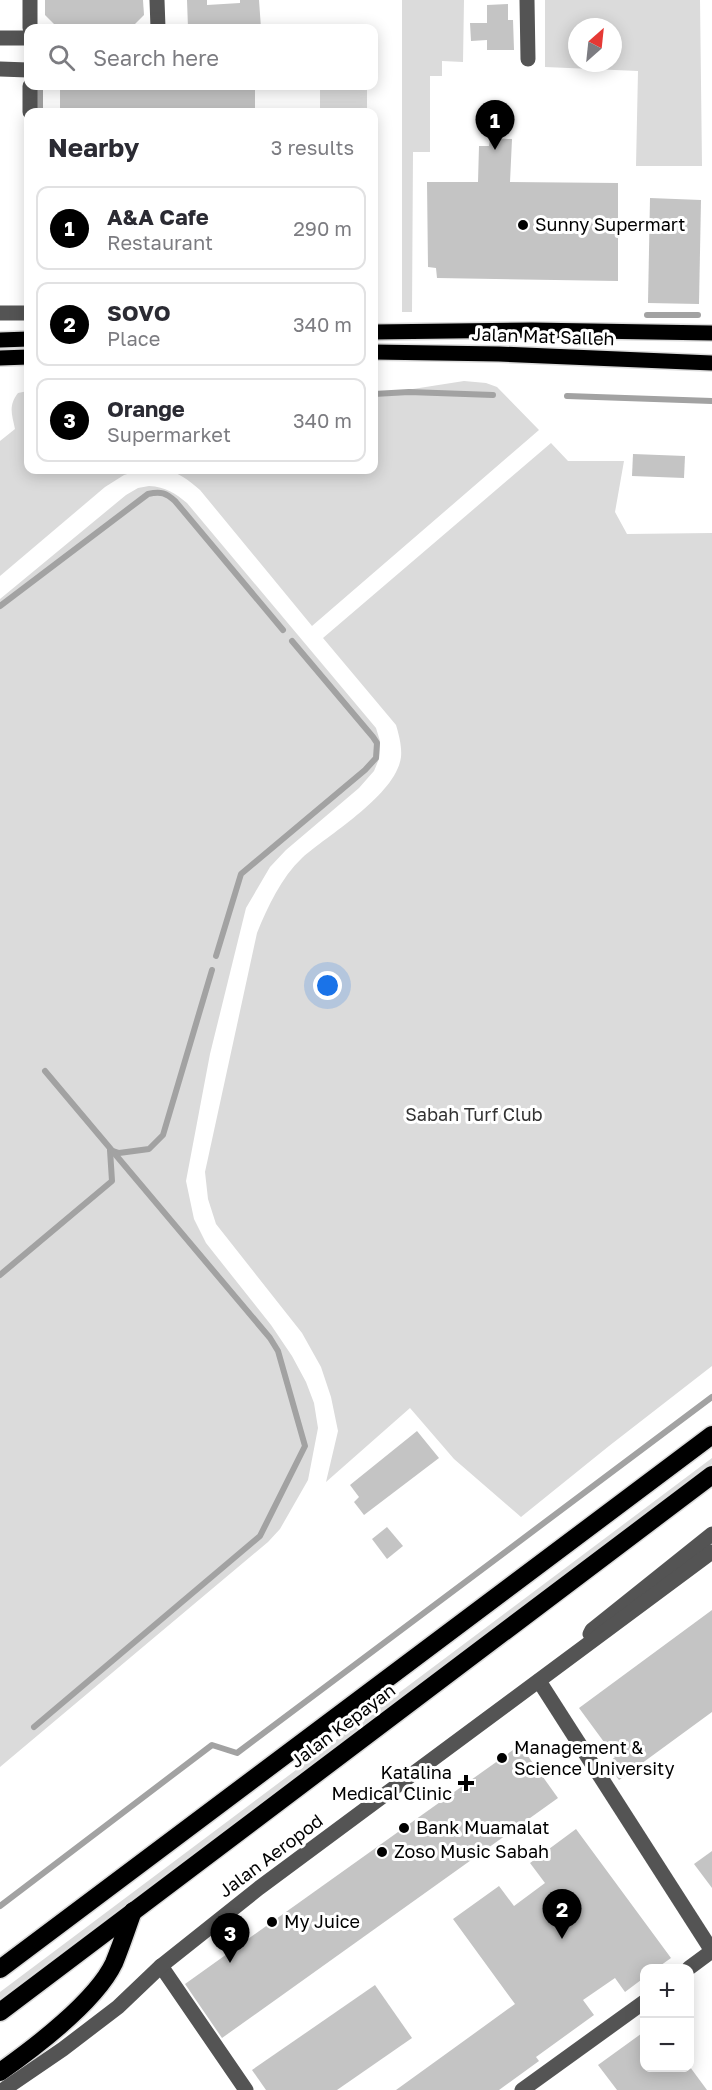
<!DOCTYPE html>
<html lang="en">
<head>
<meta charset="utf-8">
<style>
	body { margin:0; font-family:"Golos Text",sans-serif; background:#f7f7f7; color:#2b2b33 }
	.controls { position:absolute; right:18px; bottom:18px; display:grid; overflow:hidden; border-radius:12px; box-shadow:0 3px 15px #0003 }
	.controls button { width:54px; height:54px; display:grid; place-items:center; padding:0; border:0; border-bottom:2px solid #e1e1e2; background:#fff; color:#2b2b33; font:30px sans-serif }
	.compass { position:absolute; left:568px; top:18px; width:54px; height:54px; border-radius:50%; background:#fff; box-shadow:0 3px 15px #0003; rotate:27deg }
	.you { position:absolute; left:328px; top:986px; width:21px; height:21px; margin:-15px; border:4px solid #fff; border-radius:50%; background:#1a73e8; box-shadow:0 0 0 9px #1a73e833 }
	.badge { display:grid; place-items:center; width:39px; height:39px; border-radius:50%; background:#000; color:#fff; font-size:20px; font-weight:700 }
	.pin { position:absolute; translate:-50% -50px; filter:drop-shadow(0 2px 3px #0008) }
	.pin::after { content:''; position:absolute; top:32px; width:21px; height:18px; background:inherit; clip-path:polygon(0 0,100% 0,50% 100%) }
	.list { margin:0; padding:0; list-style:none }
	h2 { display:flex; justify-content:space-between; align-items:center; height:78px; margin:0; padding:0 24px; font-size:26px }
	h2 small { font-size:20px; font-weight:400; color:#7c7c81 }
	.list li { display:grid; grid-template-columns:39px 1fr auto; gap:18px; align-items:center; box-sizing:border-box; height:84px; margin:0 12px 12px; padding:0 12px; border:2px solid #e1e1e2; border-radius:12px }
	.list b { display:block; font-size:22px; white-space:nowrap }
	.list p { margin:0; font-size:20px; white-space:nowrap; color:#7c7c81 }
	.list em { font-size:20px; font-style:normal; color:#7c7c81 }
	.icon { flex:none; width:33px; height:33px; fill:none; stroke:currentColor; stroke-width:2; stroke-linecap:round; stroke-linejoin:round }
	.map { position:relative; flex:none; width:712px; height:2090px; overflow:hidden }
	.search { position:absolute; background:#fff; box-shadow:0 3px 15px #0003; left:24px; top:24px; width:354px; height:66px; display:flex; align-items:center; gap:15px; box-sizing:border-box; padding:0 21px; border-radius:12px; color:#7c7c81; font-size:22px }
	.panel { position:absolute; background:#fff; box-shadow:0 3px 15px #0003; left:24px; top:108px; width:354px; height:366px; border-radius:12px }
	.map>svg:first-child { display:block }
</style>
</head>
<body>
<div class="map">
<svg width="712" height="2090" viewBox="0 0 712 2090">
	<rect width="100%" height="100%" fill="#fff"/>
	<g fill="#dbdbdb" fill-rule="evenodd">
		<path d="M402,0h62l-1,62 -21,-1v15h-12v76h-17l-1,160h-10z"/>
		<path d="M545,0h155l2,166h-66l2,-95 -93,-4zM577,27h36v36h-36z"/>
		<rect x="320" y="86" width="47" height="26"/>
		<path d="M464,381l22,2 11,4 42,43 -227,196 -112,-136c-12,-10 -22,-19 -37,-20h211v-77l26,-2z"/>
		<path d="M28,391v79h113l-17,5 -19,12 -105,89v-135l15,-12c-3,-15 -7,-23 3,-36z"/>
		<path d="M551,443l17,18h56l-9,51 12,22 85,-1v833l-103,80 -88,71 -67,-58 -44,-51 -84,74 12,-51 -7,-34 -10,-30 -19,-34 -86,-109 -8,-25 -3,-27 52,-239c11,-27 24,-55 45,-75 27,-24 94,-63 99,-101 1,-10 -2,-22 -5,-32l-73,-87z"/>
		<path d="M149,486c17,1 26,7 38,17l189,225 4,13 -1,18 -5,12 -15,17 -73,62 -16,17 -24,41 -36,146 -24,127 8,38 12,24 65,82 21,31 14,26 8,21 4,25 -10,52 -28,49 -12,13 -268,225v-1168l126,-104 12,-7z"/>
		<path d="M712,1458v6l-145,108 -567,427v-7z"/>
	</g>
	<g fill="none" stroke-linecap="round" stroke-linejoin="round">
		<g stroke="#a2a2a2" stroke-width="6">
			<path d="M40,112v-26"/>
			<path d="M647,315h51"/>
			<path d="M27,392h1"/>
			<path d="M374,394l35,-2 84,3"/>
			<path d="M567,396l145,5"/>
			<path d="M0,606l148,-112c13,-3 18,-1 27,7l108,129"/>
			<path d="M216,956l25,-82 124,-104 11,-12 1,-15 -4,-6 -81,-96"/>
			<path d="M0,1275l112,-94 -2,-31 9,3 30,-4 14,-14 49,-165"/>
			<path d="M34,1727l226,-191 45,-90 -27,-95 -8,-13 -225,-267"/>
			<path d="M0,1906l212,-161 25,8 475,-356"/>
		</g>
	</g>
	<g fill="#c4c4c4">
		<path d="M45,0h98l1,15 -10,10h-79l-10,-10z"/>
		<path d="M187,0h20v5l33,-2v-3h19l2,28h-73z"/>
		<path d="M508,4v16h5l1,30h-27v-10l-16,1 -1,-18h17v-18z"/>
		<path d="M60,86h135v4h60v21l-195,1z"/>
		<path d="M490,138l22,1 -2,43 108,1v98l-181,-3 -1,-10 -8,-1 -1,-85h51l1,-36h10z"/>
		<path d="M650,198l51,2 -2,104 -51,-1z"/>
		<path d="M633,454l52,2 -1,22 -52,-2z"/>
		<path d="M417,1431l22,27 -75,57 -10,-13 5,-5 -9,-12z"/>
		<path d="M387,1527l16,19 -16,13 -15,-20z"/>
		<path d="M712,1610v102l-93,68 -12,-16 8,-7 -36,-49z"/>
		<path d="M520,1745l38,53 -336,240 -37,-54z"/>
		<path d="M576,1829l95,129 -14,10h-12v9l-20,15 -10,-14 -32,22 11,15 -58,42 3,4 -40,29h-103l119,-86 -62,-85 46,-33 15,20 31,-23 -15,-20z"/>
		<path d="M712,1851v37l-18,-24z"/>
		<path d="M375,1985l37,53 -75,52h-71l-14,-20z"/>
		<path d="M645,2031v36h45l17,23h-90l-19,-25z"/>
	</g>
	<g fill="none" stroke-linecap="round" stroke-linejoin="round">
		<g stroke="#dbdbdb" stroke-width="18">
			<g id="major">
				<path d="M374,332l158,-2 180,3"/>
				<path d="M0,340l28,-1"/>
				<path d="M374,352l125,2 213,9"/>
				<path d="M0,358l28,-1"/>
			</g>
		</g>
		<g stroke="#dbdbdb" stroke-width="21">
			<g id="highway">
				<path d="M0,1969l712,-534"/>
				<path d="M0,2012l712,-537"/>
				<path d="M0,2072c34,-24 96,-71 114,-109 7,-17 13,-35 19,-52"/>
			</g>
		</g>
		<g stroke="#545454" stroke-width="15">
			<path d="M157,0l1,28"/>
			<path d="M527,0l1,59"/>
			<path d="M30,28v-28"/>
			<path d="M0,38h28"/>
			<path d="M0,69l28,1"/>
			<path d="M30,112v-26"/>
			<path d="M0,313h28"/>
			<path d="M590,1634l2,-4 120,-96"/>
			<path d="M539,1681l173,270"/>
			<path d="M161,1966l85,124"/>
			<path d="M689,1968l23,-17"/>
			<path d="M3,2090l60,-41 55,-42 43,-41 98,-78 453,-336"/>
			<path d="M522,2090l122,-88"/>
		</g>
		<use href="#major" stroke="#000" stroke-width="15"/>
		<use href="#highway" stroke="#000" stroke-width="18"/>
	</g>
	<g fill="#000" stroke="#fff" stroke-width="2">
		<circle cx="523" cy="225" r="6"/>
		<circle cx="502" cy="1758" r="6"/>
		<path d="M463 1774h6v6h6v6h-6v6h-6v-6h-6v-6h6z"/>
		<circle cx="404" cy="1828" r="6"/>
		<circle cx="382" cy="1852" r="6"/>
		<circle cx="272" cy="1922" r="6"/>
	</g>
	<g text-anchor="middle" stroke-width="6" stroke-linejoin="round" paint-order="stroke">
		<g font-size="18" fill="#000" stroke="#fff" text-anchor="start">
			<text x="535" y="231">Sunny Supermart</text>
			<text x="514" y="1754">Management &amp;<tspan x="514" dy="21">Science University</tspan></text>
			<text x="452" y="1779" text-anchor="end">Katalina<tspan x="452" dy="21">Medical Clinic</tspan></text>
			<text x="416" y="1834">Bank Muamalat</text>
			<text x="394" y="1858">Zoso Music Sabah</text>
			<text x="284" y="1928">My Juice</text>
		</g>
		<g font-size="18" fill="#000" stroke="#fff">
			<text transform="translate(543 337) rotate(2)" y="6">Jalan Mat Salleh</text>
			<text transform="translate(343 1726) rotate(-37)" y="6">Jalan Kepayan</text>
			<text transform="translate(271 1856) rotate(-37)" y="6">Jalan Aeropod</text>
		</g>
		<g font-size="18" fill="#323232" stroke="#fff">
			<text x="474" y="1121">Sabah Turf Club</text>
		</g>
	</g>
</svg>
<div class="controls">
<button>+</button>
<button>−</button>
</div>
<svg class="compass" viewBox="-18 -18 36 36"><path d="M0-13l5 13h-10z" fill="#e53935"/><path d="M0 13l5-13h-10z" fill="#7c7c81"/></svg>
<div class="you"></div>
<div class="pin badge" style="left:495px;top:150px">1</div>
<div class="pin badge" style="left:562px;top:1939px">2</div>
<div class="pin badge" style="left:230px;top:1963px">3</div>
<div class="search"><svg class="icon" aria-label="search" viewBox="0 0 24 24"><circle cx="10" cy="10" r="6"/><path d="M15 15l6 6"/></svg>Search here</div>
<section class="panel">
<h2>Nearby<small>3 results</small></h2>
<ul class="list">
<li><span class="badge">1</span><div><b>A&amp;A Cafe</b><p>Restaurant</p></div><em>290 m</em></li>
<li><span class="badge">2</span><div><b>SOVO</b><p>Place</p></div><em>340 m</em></li>
<li><span class="badge">3</span><div><b>Orange</b><p>Supermarket</p></div><em>340 m</em></li>
</ul>
</section>
</div>
</body>
</html>
